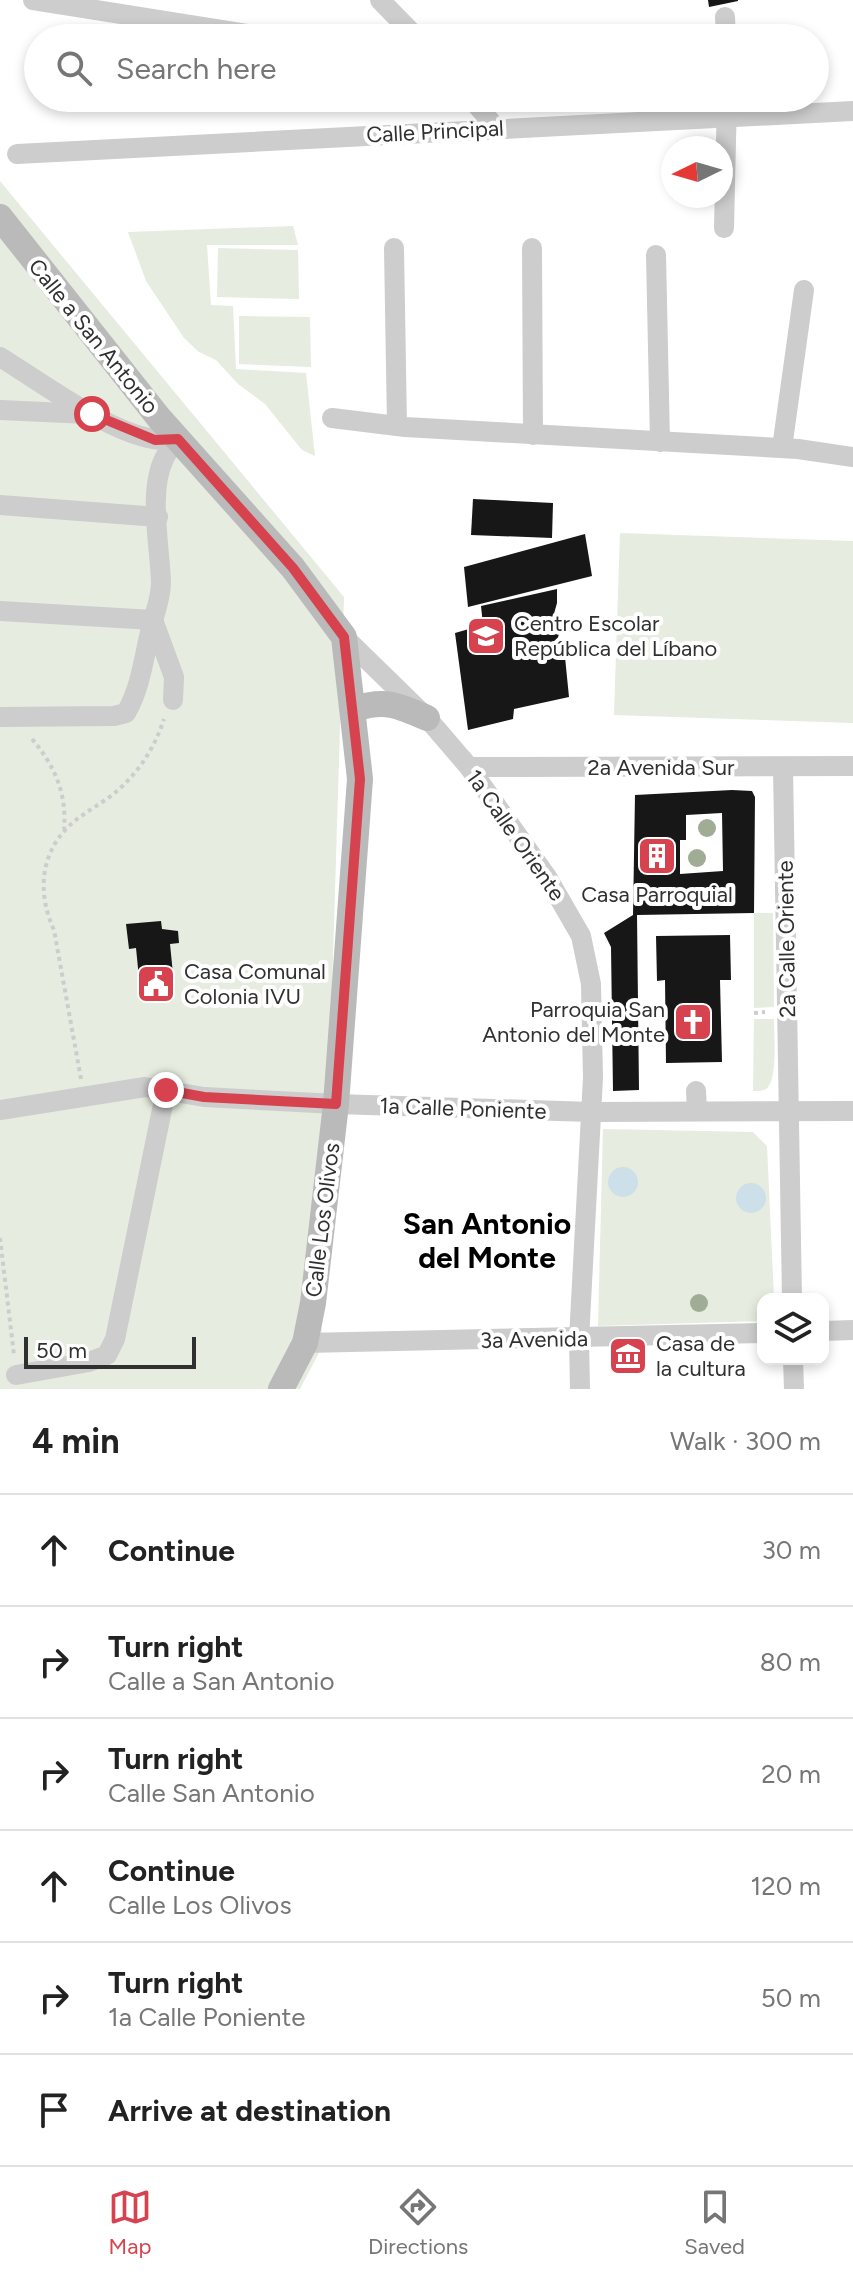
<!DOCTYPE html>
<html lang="en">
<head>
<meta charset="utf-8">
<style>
	body { margin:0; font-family:Figtree,sans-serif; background:#f6f6f6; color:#222 }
	.controls { position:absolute; right:24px; bottom:24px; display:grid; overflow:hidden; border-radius:16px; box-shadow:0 4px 12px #0003 }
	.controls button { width:72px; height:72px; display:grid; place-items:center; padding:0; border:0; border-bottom:2px solid #e0e0e0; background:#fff; color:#222; font:40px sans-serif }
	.compass { position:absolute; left:661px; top:136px; width:72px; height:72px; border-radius:50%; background:#fff; box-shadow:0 4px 12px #0003; rotate:265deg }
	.scale { position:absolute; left:24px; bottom:20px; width:172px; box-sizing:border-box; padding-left:8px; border:4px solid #303030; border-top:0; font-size:22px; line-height:28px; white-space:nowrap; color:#303030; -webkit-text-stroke:6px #fff; paint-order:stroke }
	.stop { position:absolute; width:24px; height:24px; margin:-18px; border:6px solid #d6434f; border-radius:50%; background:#fff }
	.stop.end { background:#d6434f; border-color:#fff; box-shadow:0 2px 8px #0008 }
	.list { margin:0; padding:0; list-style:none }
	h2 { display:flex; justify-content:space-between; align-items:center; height:104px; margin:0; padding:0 32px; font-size:34px }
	h2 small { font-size:26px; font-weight:400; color:#767676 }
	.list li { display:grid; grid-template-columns:52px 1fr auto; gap:24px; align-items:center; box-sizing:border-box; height:112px; padding:0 32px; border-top:2px solid #e0e0e0 }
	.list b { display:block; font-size:30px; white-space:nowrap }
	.list p { margin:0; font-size:26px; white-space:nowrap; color:#767676 }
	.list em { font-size:26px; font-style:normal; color:#767676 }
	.icon { flex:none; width:44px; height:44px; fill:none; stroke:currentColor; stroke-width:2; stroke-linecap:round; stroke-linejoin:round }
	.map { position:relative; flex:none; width:853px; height:1389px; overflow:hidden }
	.search { position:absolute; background:#fff; box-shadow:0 4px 12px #0003; left:24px; right:24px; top:24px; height:88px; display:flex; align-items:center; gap:20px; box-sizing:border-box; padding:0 28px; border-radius:44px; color:#767676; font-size:30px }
	.sheet { height:776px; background:#fff }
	nav { display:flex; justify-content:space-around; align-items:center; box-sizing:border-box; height:112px; border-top:2px solid #e0e0e0; background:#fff; font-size:22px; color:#767676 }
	nav a { display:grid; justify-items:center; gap:4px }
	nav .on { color:#d6434f }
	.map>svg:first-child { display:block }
</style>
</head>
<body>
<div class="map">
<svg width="853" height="1389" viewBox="0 0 853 1389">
	<rect width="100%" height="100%" fill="#fff"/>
	<g fill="#e6ecdf">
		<path d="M0,181l344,416 -23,752 -21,40h-300z"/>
		<path d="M293,226l5,19h-91l4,60 22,1 3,63 70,4 9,83 -13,-6 -37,-46 -27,-20 -22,-24 -17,-8 -15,-14 -38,-57 -18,-49z"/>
		<path d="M218,248l80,2 1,49 -82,-2z"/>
		<path d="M239,316l71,1 1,50 -72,-3z"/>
		<path d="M620,533l233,8v182l-239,-8z"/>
		<path d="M754,913h19l1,94 -20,1z"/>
		<path d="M754,1019h20c0,14 4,62 -8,70 -3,2 -9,2 -13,2z"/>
		<path d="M603,1129l150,3 14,14 7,153h-11v22l-165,5z"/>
	</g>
	<g fill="#cddfe9">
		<circle cx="623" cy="1182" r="15"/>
		<circle cx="751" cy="1198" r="15"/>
	</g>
	<g fill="#171717" fill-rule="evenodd">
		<path d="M708,0h30v1l-29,6z"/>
		<path d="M473,499l80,4 -1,35 -81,-3z"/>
		<path d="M585,534l7,42 -124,31 -4,-40z"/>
		<path d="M557,589v14l-7,25 10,2 -7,26 12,1 4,40 -55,12 -1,10 -45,11 -13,-97 28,-8 -2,-19z"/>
		<path d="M732,790l20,1 3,6 -1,116 -117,2 2,175 -26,1 -2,-144 -7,-14 29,-18 2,-120zM722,813l1,58 -43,3v-34h6v-25z"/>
		<path d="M161,921l1,8 16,2 1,12 -9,1 3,30 -34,4 -3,-30 -7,1 -3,-25z"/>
		<path d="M730,935l1,45h-11l2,82 -56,1 -1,-83 -8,1 -1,-45z"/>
	</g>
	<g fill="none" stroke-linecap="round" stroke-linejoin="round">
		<g stroke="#cdcdcd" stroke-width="4" stroke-dasharray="4 4" stroke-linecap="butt">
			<path d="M32,739c23,27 35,55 32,90"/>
			<path d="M754,1013l11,-1"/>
			<path d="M81,1079l-27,-149c-16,-35 -15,-74 14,-103 14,-14 34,-23 49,-36 22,-19 38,-44 47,-72"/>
			<path d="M0,1238l14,117"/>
		</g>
		<g stroke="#cdcdcd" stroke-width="20">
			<path d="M33,0l240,38"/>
			<path d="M380,0l37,38"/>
			<path d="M725,17l1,21"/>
			<path d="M471,98l25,30"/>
			<path d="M17,154l836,-43"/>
			<path d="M724,228l3,-130"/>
			<path d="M394,248l3,178"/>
			<path d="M532,248l1,187"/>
			<path d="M656,255l4,187"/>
			<path d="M0,357c41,25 106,74 153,82 8,2 17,0 25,0"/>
			<path d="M0,410l88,4"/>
			<path d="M332,418l73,9 393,22 55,8"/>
			<path d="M782,448l22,-158"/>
			<path d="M0,505l158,12"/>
			<path d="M0,611l153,9"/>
			<path d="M153,620l21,57 -1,23"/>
			<path d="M344,637l83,81 42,49 78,110 34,59 10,48 2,94 -14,261 1,50"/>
			<path d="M0,717l114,-1 12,-3c16,-28 18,-59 26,-89 4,-15 9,-26 9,-42 -1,-35 -13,-91 3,-123 3,-7 9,-14 14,-20"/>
			<path d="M469,767l384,-1"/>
			<path d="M783,768l9,531"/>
			<path d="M696,1091l1,20"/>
			<path d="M0,1110l145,-23 59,10 132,7 256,8 261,-1"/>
			<path d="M823,1331l30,-1"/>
			<path d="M305,1343l458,-10"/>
			<path d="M793,1359l1,30"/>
			<path d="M16,1375l73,-13 18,-7 8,-16 51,-249"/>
		</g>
		<g stroke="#bababa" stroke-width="26">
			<path d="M0,217l159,201 134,150 51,69 16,142 -24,325 -23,199 -8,40 -24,46"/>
			<path d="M354,709c31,-10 44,-4 73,9"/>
		</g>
	</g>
	<g fill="#a0ac96">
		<circle cx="707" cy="828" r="9"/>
		<circle cx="697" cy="858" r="9"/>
		<circle cx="699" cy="1303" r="9"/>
	</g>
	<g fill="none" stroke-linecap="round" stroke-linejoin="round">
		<path stroke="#d6434f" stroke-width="10" d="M92,414l63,26 23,-1 115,129 51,69 16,142 -24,325 -132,-7 -38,-7"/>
	</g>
	<defs>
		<g id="school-square" transform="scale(2)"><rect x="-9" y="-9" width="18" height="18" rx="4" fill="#d6434f" stroke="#fff"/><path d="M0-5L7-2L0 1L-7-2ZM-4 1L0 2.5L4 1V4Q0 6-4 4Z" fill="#fff"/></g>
		<g id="building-square" transform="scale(2)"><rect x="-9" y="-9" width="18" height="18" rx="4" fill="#d6434f" stroke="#fff"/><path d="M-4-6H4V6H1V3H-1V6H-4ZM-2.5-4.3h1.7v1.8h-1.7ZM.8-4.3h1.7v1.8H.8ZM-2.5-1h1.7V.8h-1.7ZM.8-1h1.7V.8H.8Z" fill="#fff"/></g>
		<g id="civic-square" transform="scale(2)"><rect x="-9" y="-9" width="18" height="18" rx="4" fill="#d6434f" stroke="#fff"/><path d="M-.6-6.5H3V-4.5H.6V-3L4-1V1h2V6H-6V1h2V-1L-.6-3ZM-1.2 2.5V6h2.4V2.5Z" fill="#fff"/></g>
		<g id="church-square" transform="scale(2)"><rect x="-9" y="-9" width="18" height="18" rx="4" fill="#d6434f" stroke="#fff"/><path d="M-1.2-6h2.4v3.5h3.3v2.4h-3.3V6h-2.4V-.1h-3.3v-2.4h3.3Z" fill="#fff"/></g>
		<g id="museum-square" transform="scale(2)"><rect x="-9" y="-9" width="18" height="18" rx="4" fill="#d6434f" stroke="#fff"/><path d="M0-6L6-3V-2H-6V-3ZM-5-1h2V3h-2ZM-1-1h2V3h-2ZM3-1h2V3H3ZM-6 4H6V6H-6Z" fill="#fff"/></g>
	</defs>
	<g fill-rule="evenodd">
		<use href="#school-square" x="486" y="636"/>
		<use href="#building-square" x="657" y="856"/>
		<use href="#civic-square" x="156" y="984"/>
		<use href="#church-square" x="693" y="1022"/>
		<use href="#museum-square" x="628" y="1356"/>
	</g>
	<g text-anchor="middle" stroke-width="8" stroke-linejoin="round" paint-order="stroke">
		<g font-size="22" fill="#303030" stroke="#fff">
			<text transform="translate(435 131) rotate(-3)" y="8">Calle Principal</text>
			<text transform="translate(94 336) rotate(51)" y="8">Calle a San Antonio</text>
			<text x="661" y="775">2a Avenida Sur</text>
			<text transform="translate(516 835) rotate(55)" y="8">1a Calle Oriente</text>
			<text transform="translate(786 939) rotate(-91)" y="8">2a Calle Oriente</text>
			<text transform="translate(463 1108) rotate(2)" y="8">1a Calle Poniente</text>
			<text transform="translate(322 1220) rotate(-83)" y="8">Calle Los Olivos</text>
			<text transform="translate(534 1339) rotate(-1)" y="8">3a Avenida</text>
		</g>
		<g font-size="22" fill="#303030" stroke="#fff" text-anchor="start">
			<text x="514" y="631">Centro Escolar<tspan x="514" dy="25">República del Líbano</tspan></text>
			<text x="657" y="902" text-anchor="middle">Casa Parroquial</text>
			<text x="184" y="979">Casa Comunal<tspan x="184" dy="25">Colonia IVU</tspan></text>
			<text x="665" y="1017" text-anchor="end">Parroquia San<tspan x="665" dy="25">Antonio del Monte</tspan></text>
			<text x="656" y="1351">Casa de<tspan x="656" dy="25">la cultura</tspan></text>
		</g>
		<g font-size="30" font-weight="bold" fill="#000" stroke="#fff">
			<text x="487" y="1234">San Antonio<tspan x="487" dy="34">del Monte</tspan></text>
		</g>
	</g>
</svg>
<div class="controls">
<button><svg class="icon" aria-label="layers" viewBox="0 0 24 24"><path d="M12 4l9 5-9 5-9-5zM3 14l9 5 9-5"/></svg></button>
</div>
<svg class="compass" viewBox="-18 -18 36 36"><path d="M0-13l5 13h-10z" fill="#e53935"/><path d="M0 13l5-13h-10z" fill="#767676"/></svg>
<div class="scale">50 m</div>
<div class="stop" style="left:92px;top:414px"></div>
<div class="stop end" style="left:166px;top:1090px"></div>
<div class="search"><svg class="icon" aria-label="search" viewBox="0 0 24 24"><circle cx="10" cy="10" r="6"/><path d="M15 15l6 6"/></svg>Search here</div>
</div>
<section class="sheet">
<h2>4 min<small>Walk · 300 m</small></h2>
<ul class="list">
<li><svg class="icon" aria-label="ahead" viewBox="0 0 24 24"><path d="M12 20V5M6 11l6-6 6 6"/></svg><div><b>Continue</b></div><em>30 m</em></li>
<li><svg class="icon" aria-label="right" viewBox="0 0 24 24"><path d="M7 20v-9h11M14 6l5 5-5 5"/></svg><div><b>Turn right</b><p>Calle a San Antonio</p></div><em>80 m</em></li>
<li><svg class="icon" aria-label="right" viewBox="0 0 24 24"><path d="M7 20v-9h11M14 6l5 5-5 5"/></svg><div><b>Turn right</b><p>Calle San Antonio</p></div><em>20 m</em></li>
<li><svg class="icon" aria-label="ahead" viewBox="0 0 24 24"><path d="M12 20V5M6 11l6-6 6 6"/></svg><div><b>Continue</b><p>Calle Los Olivos</p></div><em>120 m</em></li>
<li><svg class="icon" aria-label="right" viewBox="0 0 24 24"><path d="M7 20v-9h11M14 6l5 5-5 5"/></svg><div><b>Turn right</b><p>1a Calle Poniente</p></div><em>50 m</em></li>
<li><svg class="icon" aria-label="arrive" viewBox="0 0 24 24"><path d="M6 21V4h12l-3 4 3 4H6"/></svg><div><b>Arrive at destination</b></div></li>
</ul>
</section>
<nav>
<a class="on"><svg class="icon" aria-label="map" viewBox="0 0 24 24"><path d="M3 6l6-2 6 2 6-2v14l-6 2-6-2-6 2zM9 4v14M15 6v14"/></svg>Map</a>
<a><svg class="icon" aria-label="directions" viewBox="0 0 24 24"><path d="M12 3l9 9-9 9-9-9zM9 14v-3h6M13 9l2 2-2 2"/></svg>Directions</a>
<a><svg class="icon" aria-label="saved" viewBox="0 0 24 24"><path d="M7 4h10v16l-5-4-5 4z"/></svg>Saved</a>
</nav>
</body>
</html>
